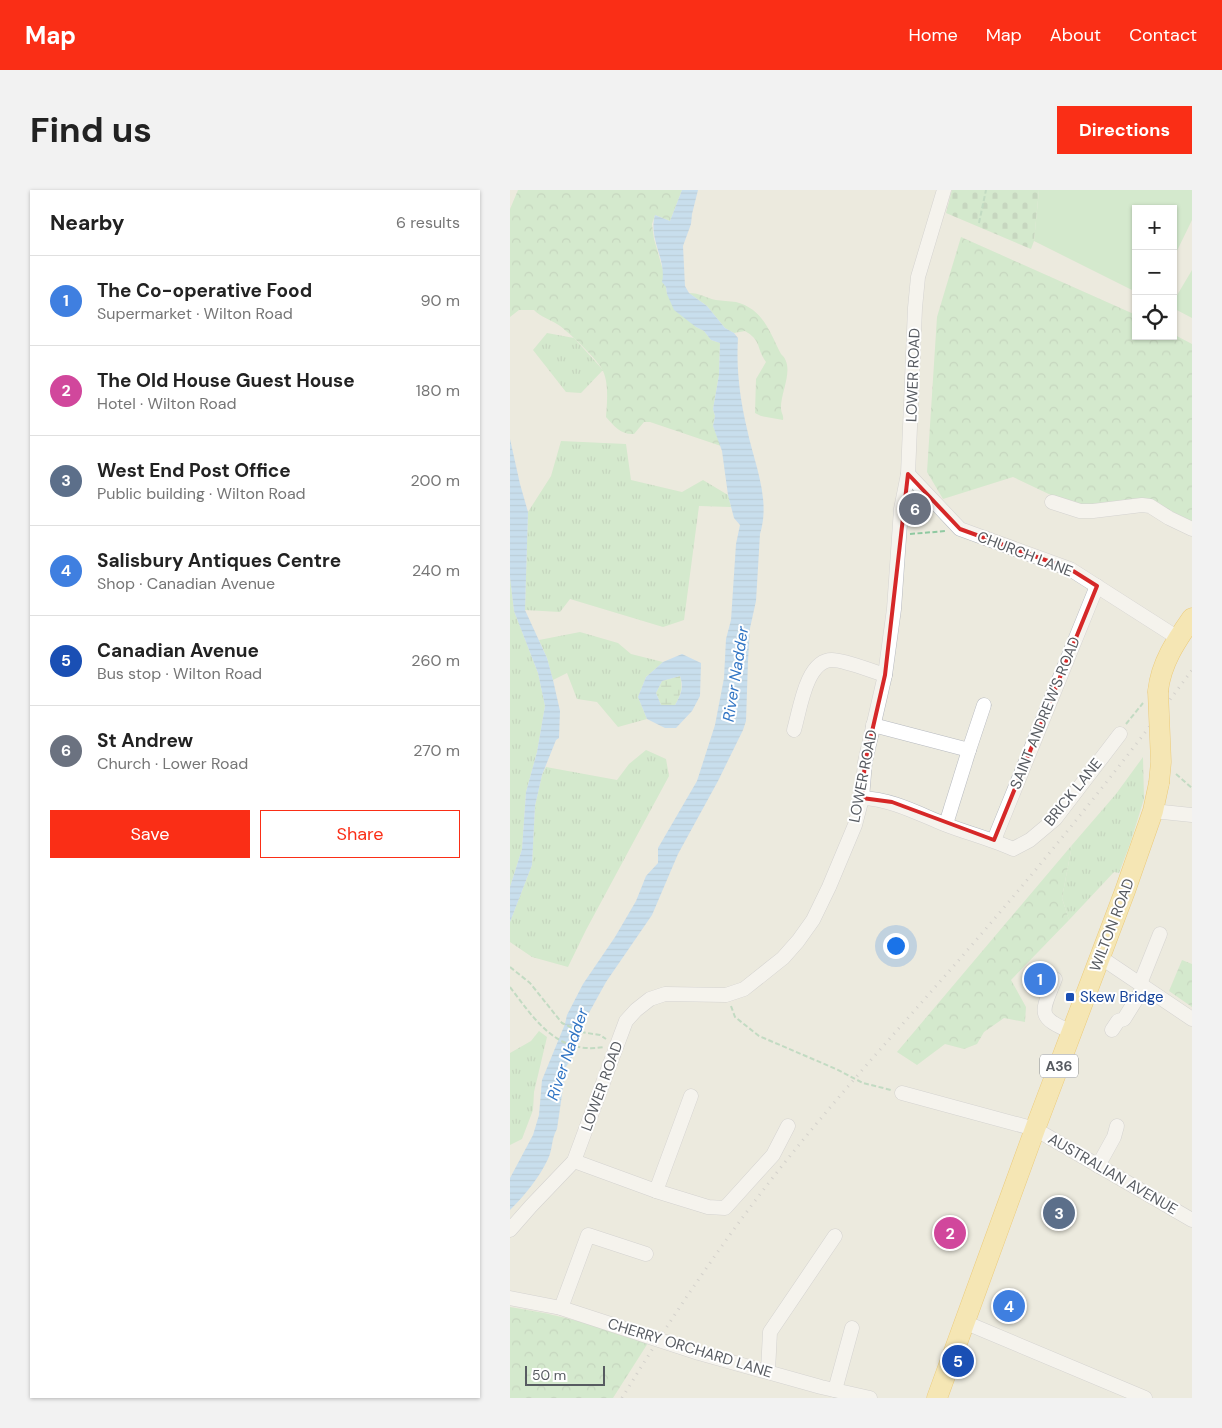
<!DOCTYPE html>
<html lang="en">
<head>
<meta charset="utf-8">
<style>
	body { margin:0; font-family:"DM Sans",sans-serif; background:#f2f2f2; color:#222 }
	.controls { position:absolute; right:15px; top:15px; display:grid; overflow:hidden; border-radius:0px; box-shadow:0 1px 4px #0004 }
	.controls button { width:45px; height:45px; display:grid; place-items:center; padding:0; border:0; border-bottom:1px solid #e0e0e0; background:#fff; color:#222; font:25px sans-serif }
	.scale { position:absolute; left:15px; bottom:12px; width:80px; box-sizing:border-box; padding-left:5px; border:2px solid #575b61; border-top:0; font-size:14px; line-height:18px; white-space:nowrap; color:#575b61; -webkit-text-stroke:4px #fff; paint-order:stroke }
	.you { position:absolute; left:385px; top:755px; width:18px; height:18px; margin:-12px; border:4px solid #fff; border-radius:50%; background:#1a73e8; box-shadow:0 0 0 8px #1a73e833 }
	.badge { display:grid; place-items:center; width:32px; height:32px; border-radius:50%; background:#fa2e16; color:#fff; font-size:16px; font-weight:700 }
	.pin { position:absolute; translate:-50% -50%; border:2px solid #fff; box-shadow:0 1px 5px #0006 }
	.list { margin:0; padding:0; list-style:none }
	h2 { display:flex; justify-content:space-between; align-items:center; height:65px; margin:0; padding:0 20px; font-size:21px }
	h2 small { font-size:16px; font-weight:400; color:#767676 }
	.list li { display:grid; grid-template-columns:32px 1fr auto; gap:15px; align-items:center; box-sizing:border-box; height:90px; padding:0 20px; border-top:1px solid #e0e0e0 }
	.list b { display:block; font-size:19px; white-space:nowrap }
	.list p { margin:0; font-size:16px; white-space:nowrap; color:#767676 }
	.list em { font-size:16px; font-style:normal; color:#767676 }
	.actions { display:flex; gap:10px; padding:15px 20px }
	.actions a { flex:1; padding:11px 0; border:1px solid #fa2e16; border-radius:0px; text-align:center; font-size:18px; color:#fa2e16 }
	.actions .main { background:#fa2e16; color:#fff }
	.icon { flex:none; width:28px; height:28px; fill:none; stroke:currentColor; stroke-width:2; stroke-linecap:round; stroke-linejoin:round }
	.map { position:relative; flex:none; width:682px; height:1208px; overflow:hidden; border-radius:0px }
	header { display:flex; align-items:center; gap:30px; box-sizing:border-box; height:70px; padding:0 25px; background:#fa2e16; color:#fff }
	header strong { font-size:24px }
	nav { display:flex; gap:28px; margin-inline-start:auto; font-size:18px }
	.intro { display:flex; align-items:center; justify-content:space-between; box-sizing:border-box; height:120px; padding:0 30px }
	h1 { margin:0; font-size:35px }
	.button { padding:12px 22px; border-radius:0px; background:#fa2e16; color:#fff; font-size:18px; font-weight:700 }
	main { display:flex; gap:30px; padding:0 30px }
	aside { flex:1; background:#fff; border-radius:0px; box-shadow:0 1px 4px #0004 }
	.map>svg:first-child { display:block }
</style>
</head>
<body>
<header>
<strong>Map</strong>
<nav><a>Home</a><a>Map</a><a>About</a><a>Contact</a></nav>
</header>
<div class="intro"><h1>Find us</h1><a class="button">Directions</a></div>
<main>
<aside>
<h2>Nearby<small>6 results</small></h2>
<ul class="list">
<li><span class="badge" style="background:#3f7fe0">1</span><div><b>The Co-operative Food</b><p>Supermarket · Wilton Road</p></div><em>90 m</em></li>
<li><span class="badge" style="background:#d1479c">2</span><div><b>The Old House Guest House</b><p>Hotel · Wilton Road</p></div><em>180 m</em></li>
<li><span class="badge" style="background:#5c6f8a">3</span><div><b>West End Post Office</b><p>Public building · Wilton Road</p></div><em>200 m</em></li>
<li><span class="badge" style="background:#3f7fe0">4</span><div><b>Salisbury Antiques Centre</b><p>Shop · Canadian Avenue</p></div><em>240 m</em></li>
<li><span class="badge" style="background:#1a4fb4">5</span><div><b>Canadian Avenue</b><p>Bus stop · Wilton Road</p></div><em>260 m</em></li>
<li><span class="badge" style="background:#6b7280">6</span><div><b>St Andrew</b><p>Church · Lower Road</p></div><em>270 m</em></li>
</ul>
<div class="actions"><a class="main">Save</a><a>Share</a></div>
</aside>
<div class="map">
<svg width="682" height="1208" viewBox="0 0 682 1208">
	<defs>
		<pattern id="grass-tufts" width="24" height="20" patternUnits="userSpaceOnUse" patternTransform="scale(1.25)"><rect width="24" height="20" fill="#b6e8b8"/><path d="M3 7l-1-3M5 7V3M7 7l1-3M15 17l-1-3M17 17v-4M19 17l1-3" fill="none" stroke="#97bf99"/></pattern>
		<pattern id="forest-crowns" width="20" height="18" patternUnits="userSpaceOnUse" patternTransform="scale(1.25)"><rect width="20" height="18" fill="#b6e8b8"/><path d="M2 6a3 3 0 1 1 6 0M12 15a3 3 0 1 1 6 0" fill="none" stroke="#97bf99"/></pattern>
		<pattern id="wetland-marsh" width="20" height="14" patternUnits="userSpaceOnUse" patternTransform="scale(1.25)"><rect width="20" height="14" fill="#b6e8b8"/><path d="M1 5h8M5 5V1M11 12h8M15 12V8" fill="none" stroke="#97bf99"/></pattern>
		<pattern id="cemetery-stones" width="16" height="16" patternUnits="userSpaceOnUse" patternTransform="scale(1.25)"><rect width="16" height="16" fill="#b6e8b8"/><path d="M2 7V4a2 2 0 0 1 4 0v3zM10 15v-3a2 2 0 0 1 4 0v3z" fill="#97bf99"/></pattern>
		<pattern id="water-rules" width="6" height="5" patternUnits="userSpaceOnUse" patternTransform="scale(1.25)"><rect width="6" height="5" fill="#9bd1ff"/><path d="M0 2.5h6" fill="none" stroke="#81add2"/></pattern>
	</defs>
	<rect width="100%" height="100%" fill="#eceade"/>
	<g fill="url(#grass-tufts)">
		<path d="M37,143l27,5 29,32 -22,23 -15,-1 -33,-42z"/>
		<path d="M51,251l65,3 5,36 51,12 21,-12 25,15 3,12 -32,-1 -15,114 -21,7 -93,-28 -10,13 -35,-2 3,-98 23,-36z"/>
		<path d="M0,387l4,34 24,62 7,33 -8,46 -11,40 -4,57 -12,38z"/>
		<path d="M70,442l38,11 13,11 32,8 -17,15 -8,20 9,22 -29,8 -21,-25 -20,-3 -10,-26 -14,7 -6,-22 -8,-18z"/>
		<path d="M136,560l20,9 3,17 -83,154 -18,37 -36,-10 -22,-15v-20l22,-57 3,-59 7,-31 4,-8 71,13 12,-16z"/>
		<path d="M633,567l1,42 -14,45 -11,29 -5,-1 -45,48 -7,-22 10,-53 44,-51z"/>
		<path d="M29,841l8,6 -13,55 -1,18 -11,29 -12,6v-92l21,-12z"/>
	</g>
	<g fill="url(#forest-crowns)">
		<path d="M8,0h164l-12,31 -15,-6 -3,9 2,15 10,35 3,20 29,33 8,4 7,9 9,3 -1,32 -6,34 2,7 -2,10 8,20 -71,-24h-6l-10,12c-13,1 -20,-8 -28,-17 1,-14 3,-33 -3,-46 -3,-9 -37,-42 -46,-47 -8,-5 -16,-7 -23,-14h-15l-9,7v-108z"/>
		<path d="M451,47l175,78v21h37v-2l19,10v181l-53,-16 -48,5 -78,-37 -70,22 -16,-27 10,-155z"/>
		<path d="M179,103c11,0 17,5 27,7 6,1 13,1 20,2 27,7 33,29 45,52 15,13 -1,38 0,55 0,4 3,6 2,11l-22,-4 -6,-3 1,-34 10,-17c-10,-14 -4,-21 -21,-31l-11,2 -9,-5 -18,-22z"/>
		<path d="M562,655l-10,53 7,22 -58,60 15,27 -1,15 -21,-4 -20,14 -7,12 -13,5 -19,-5 -28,21 -20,-13z"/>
		<path d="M672,770l10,4v43l-23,-16z"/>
		<path d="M0,1117c47,7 94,20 138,36l-35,55h-103z"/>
	</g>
	<path fill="url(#wetland-marsh)" d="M170,486c3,11 1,19 -5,29h-14l-5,-12 6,-12z"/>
	<path fill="url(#cemetery-stones)" d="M442,0h87l-5,51 -3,8 -85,-36z"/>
	<g fill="#b6e8b8">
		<path d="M529,0h153v30l-19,39v-50h-37v83l-102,-51z"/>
		<path d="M682,80v48l-19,-10v-6z"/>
	</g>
	<g fill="url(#water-rules)" fill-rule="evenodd">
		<path d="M172,0h16l-6,24 -1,10 -8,22 2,40 4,7 18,13 18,22 9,5 4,5c-2,31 2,61 9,91 7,34 24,70 13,105l-4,67 -6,27 -2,32 -2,61 -3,9 -25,51 -40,73 -26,61 -46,67 -27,49 -5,23 -8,13 -9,62c-6,10 -4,20 -9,30 -9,19 -23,36 -38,51v-32l23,-43 6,-20 3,-35 23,-56 2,-9 16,-31 32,-47 21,-36 10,-25 12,-13v-15l39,-67 18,-56 9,-47 2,-39 5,-19 5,-76 4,-19 -6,-7 -6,-23 -6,-44 -9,-25 2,-10 -2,-7 6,-34 1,-32 -9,-3 -7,-9 -8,-4 -22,-17 -7,-16 -1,-7 -4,-5c5,-22 -14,-43 -7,-67l15,6z"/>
		<path d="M0,249l10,45 8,28 -3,98 22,48 6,22 7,31 -1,27 -3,2 -14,35 -7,31 -3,59 -22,57v-35l12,-38 4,-57 11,-40 8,-46 -7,-33 -24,-62 -4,-34z"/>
		<path d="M172,464l19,9 -1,33 -8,15 -16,17h-11l-18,-9 -9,-22 8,-20 17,-15zM170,486c4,11 1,19 -5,29h-14l-5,-12 6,-12z"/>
	</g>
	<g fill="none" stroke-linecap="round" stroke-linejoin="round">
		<g stroke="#b6b9bf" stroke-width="15">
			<g id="minor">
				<path d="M398,284l52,55 110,40 108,69"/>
				<path d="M542,312l28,9h13l49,-6 8,1 19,12 23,11"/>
				<path d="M363,535l96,25 15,-45"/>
				<path d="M284,540c6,-20 12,-70 38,-70 13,0 39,11 53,15"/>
				<path d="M352,608c29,1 55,15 82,26 23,9 47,15 69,25l17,-9 25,-21 65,-85"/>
				<path d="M643,621l39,4"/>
				<path d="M436,634l23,-74"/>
				<path d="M484,650l103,-254"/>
				<path d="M590,767l92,62"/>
				<path d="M545,789c-13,33 -20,38 17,53"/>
				<path d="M630,794l20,-50"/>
				<path d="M602,840l6,-9 6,-2 20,-32"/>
				<path d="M392,903l133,36 157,91"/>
				<path d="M64,971l82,30 35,-95"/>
				<path d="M588,976l16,-29 3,-11"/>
				<path d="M146,1001l52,16 17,1 48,-53 15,-29"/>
				<path d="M0,1040l21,-24 43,-45 43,-116 9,-24 10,-11 14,-11 15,-5 61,1 18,-6 39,-31 15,-17 15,-21 16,-33 26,-62 7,-27 3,-36 20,-87 9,-66 7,-100 7,-35 7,-166 3,-31 26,-87"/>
				<path d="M0,1108l51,10 138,45 122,34 49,11"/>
				<path d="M51,1118l27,-73 58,19"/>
				<path d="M454,1132l181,76"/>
				<path d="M258,1181l2,-39 65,-96"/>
				<path d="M325,1200l17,-62"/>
			</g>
		</g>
		<g stroke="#eaa700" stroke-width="21">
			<g id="highway">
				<path d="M648,501c3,-28 18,-50 34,-73"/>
				<path d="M427,1208l98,-269 90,-238 28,-80 6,-28"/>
			</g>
		</g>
		<g stroke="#8fc9a1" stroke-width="2" stroke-dasharray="5 2.5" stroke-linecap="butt">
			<path d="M469,33l7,-33"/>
			<path d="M400,344l36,-3"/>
			<path d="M616,534l17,-21"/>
			<path d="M666,584l16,14"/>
			<path d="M0,777l20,16 32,40 19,9 19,3 6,4"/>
			<path d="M0,797c25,33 47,68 94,60"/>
			<path d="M221,816l4,11 24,19 77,33 27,14 28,7"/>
		</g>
		<use href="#minor" stroke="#fff" stroke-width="14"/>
		<use href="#highway" stroke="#ffe382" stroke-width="20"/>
		<path stroke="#b3b4b4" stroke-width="3" stroke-dasharray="1 6" stroke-linecap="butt" d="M112,1208c50,-82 104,-162 164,-237 59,-74 123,-143 185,-215 77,-89 151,-181 221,-276"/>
		<g stroke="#eaa700" stroke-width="21" stroke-linecap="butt">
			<path id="highway-bridge" d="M648,501l3,71 -2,21"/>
		</g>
		<use href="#highway-bridge" stroke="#ffe382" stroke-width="20"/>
	</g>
	<path d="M0 0H682V1208H0ZM398,284l52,55 110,40 27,17 -103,254 -102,-38 -30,-4 3,-36 20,-87z" fill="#eceade" fill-opacity=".55" fill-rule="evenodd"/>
	<path fill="none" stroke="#d62828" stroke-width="4" stroke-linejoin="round" d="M398,284l52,55 110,40 27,17 -103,254 -102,-38 -30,-4 3,-36 20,-87z"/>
	<rect fill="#1a4fb4" stroke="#fff" stroke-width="2" x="555" y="802" width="10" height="10" rx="2.5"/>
	<g text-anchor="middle" stroke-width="4" stroke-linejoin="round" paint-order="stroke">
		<rect fill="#fff" stroke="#898c90" stroke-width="1" x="530" y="864.5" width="38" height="23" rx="4"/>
		<g font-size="14" font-weight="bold" fill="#575b61">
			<text x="549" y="881">A36</text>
		</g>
		<g font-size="15" fill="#575b61" stroke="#fff">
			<text transform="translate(403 185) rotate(-88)" y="5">LOWER ROAD</text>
			<text transform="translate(515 364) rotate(21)" y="5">CHURCH LANE</text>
			<text transform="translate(535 523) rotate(-68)" y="5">SAINT ANDREW'S ROAD</text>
			<text transform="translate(353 586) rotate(-79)" y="5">LOWER ROAD</text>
			<text transform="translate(563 602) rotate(-51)" y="5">BRICK LANE</text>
			<text transform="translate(602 735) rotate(-69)" y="5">WILTON ROAD</text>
			<text transform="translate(92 896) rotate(-70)" y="5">LOWER ROAD</text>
			<text transform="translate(603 984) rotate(30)" y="5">AUSTRALIAN AVENUE</text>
			<text transform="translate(180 1158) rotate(17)" y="5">CHERRY ORCHARD LANE</text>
		</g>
		<g font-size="15" fill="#164399" stroke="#fff" text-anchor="start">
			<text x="570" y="812">Skew Bridge</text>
		</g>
		<g font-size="16" font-style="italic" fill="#3175c4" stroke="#fff">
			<text transform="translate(225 484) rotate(-81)" y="6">River Nadder</text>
			<text transform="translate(57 864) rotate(-71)" y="6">River Nadder</text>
		</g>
	</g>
</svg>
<div class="controls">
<button>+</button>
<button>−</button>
<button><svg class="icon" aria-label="locate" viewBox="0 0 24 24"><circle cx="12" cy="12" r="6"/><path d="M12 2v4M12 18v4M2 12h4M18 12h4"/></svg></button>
</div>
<div class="scale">50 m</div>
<div class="you"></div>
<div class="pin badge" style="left:530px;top:789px;background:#3f7fe0">1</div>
<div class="pin badge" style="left:440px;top:1043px;background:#d1479c">2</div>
<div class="pin badge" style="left:549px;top:1023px;background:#5c6f8a">3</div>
<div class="pin badge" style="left:499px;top:1116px;background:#3f7fe0">4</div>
<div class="pin badge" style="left:448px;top:1171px;background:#1a4fb4">5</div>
<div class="pin badge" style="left:405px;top:319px;background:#6b7280">6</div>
</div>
</main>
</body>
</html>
